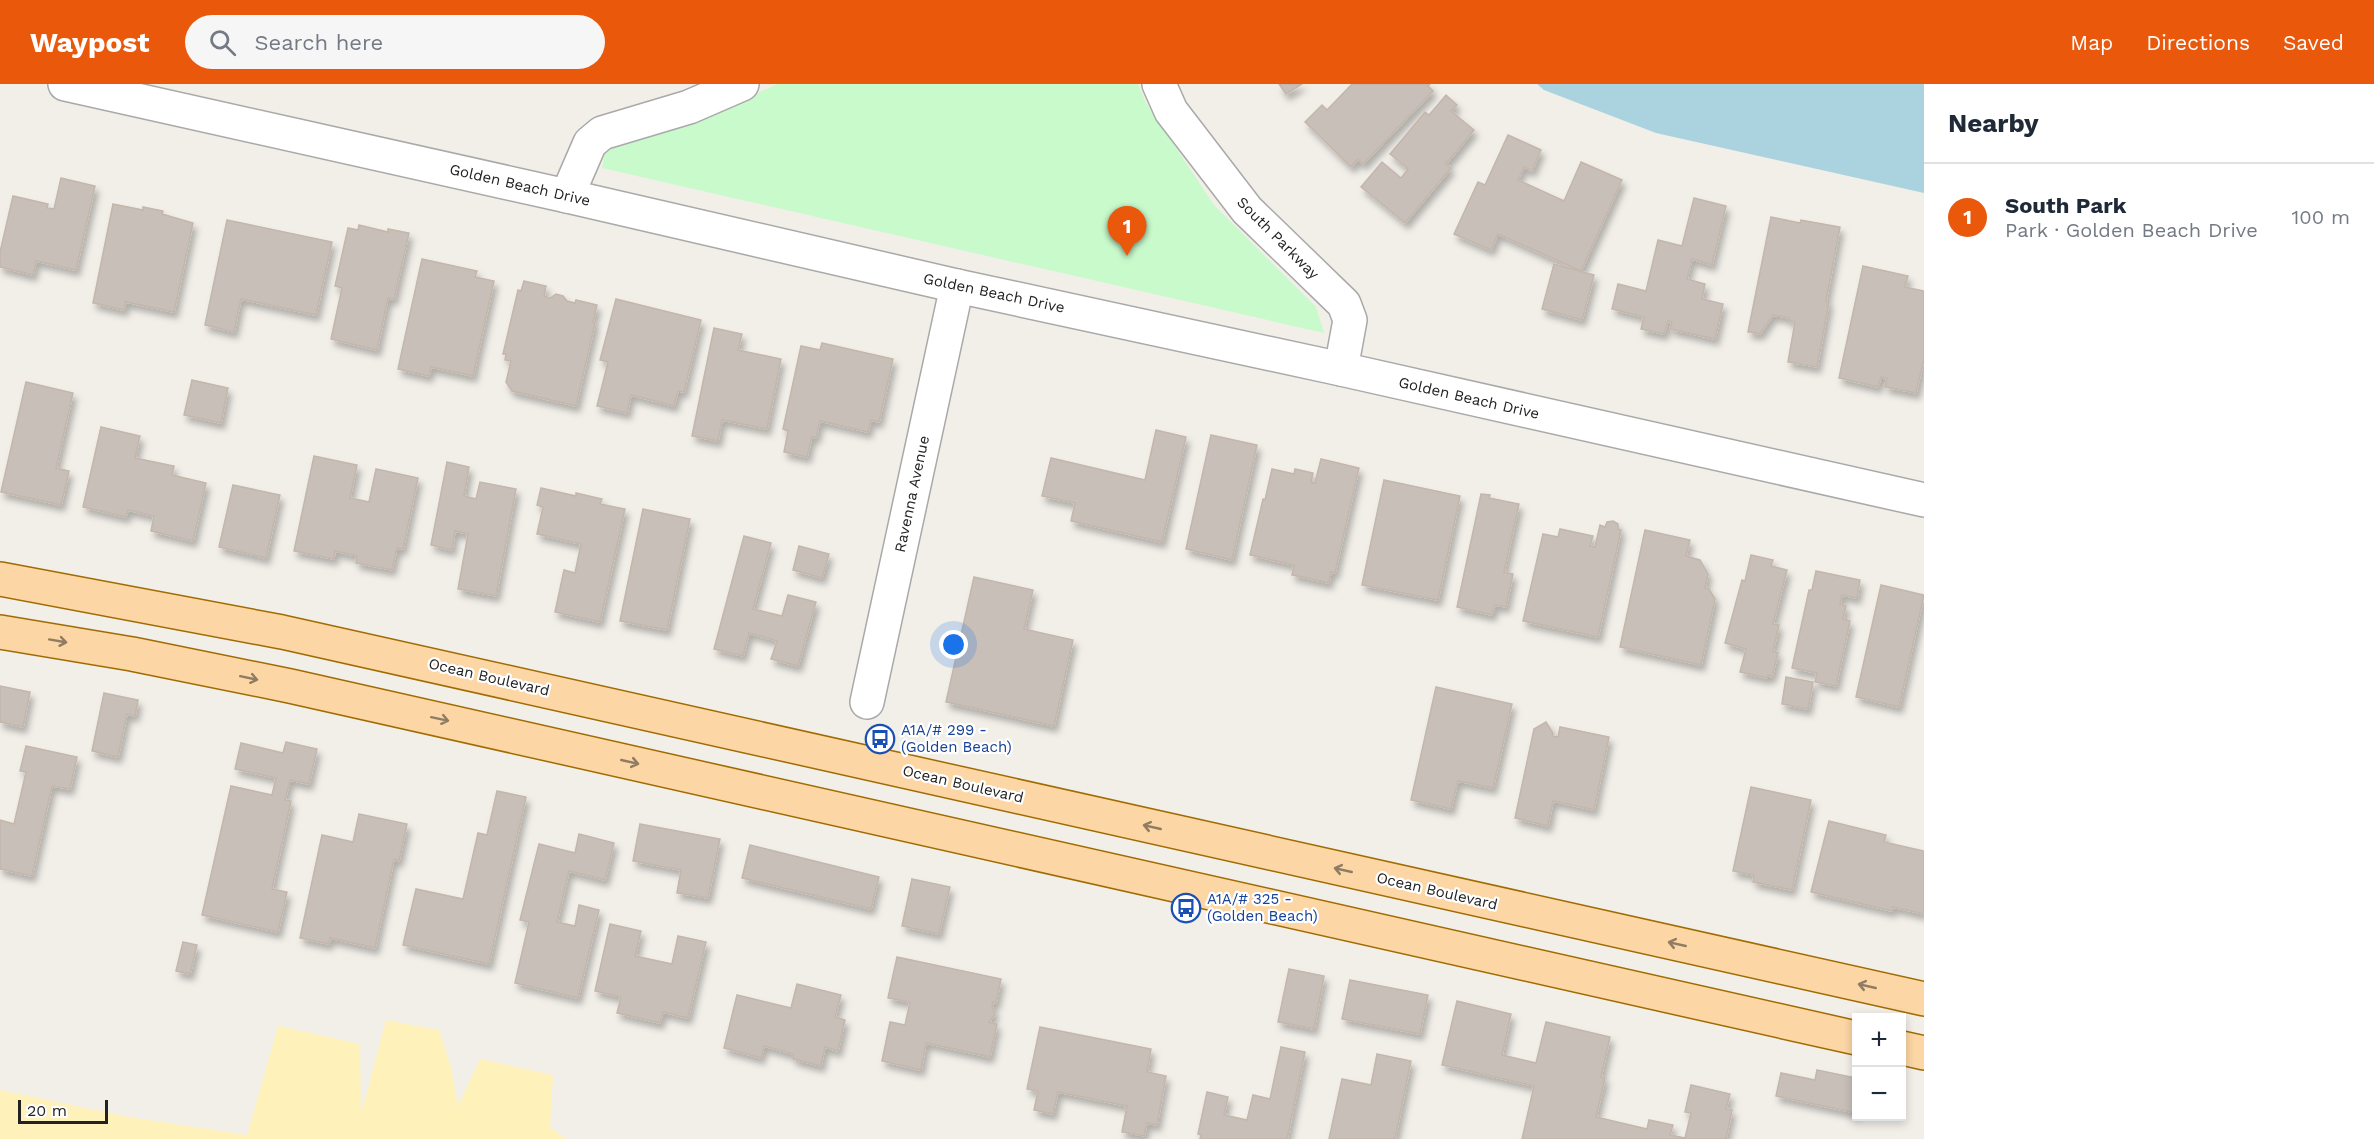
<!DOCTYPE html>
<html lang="en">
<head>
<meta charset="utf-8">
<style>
	body { margin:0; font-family:"Work Sans",sans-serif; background:#f6f6f7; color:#1f2937 }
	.controls { position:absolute; right:18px; bottom:18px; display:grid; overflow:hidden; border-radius:0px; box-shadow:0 3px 9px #0003 }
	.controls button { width:54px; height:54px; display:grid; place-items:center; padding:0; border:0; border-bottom:2px solid #e0e1e3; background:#fff; color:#1f2937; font:30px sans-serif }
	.scale { position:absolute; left:18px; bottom:15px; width:90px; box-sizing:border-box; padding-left:6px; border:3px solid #222; border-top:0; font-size:16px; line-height:21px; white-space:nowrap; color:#222; -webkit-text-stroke:4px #fff; paint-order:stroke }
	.you { position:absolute; left:954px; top:561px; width:21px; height:21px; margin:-15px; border:4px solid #fff; border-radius:50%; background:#1a73e8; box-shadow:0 0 0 9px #1a73e833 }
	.badge { display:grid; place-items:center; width:39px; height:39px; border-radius:50%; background:#ea580c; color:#fff; font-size:20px; font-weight:700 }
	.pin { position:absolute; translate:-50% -50px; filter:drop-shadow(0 2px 3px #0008) }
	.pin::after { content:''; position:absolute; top:32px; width:21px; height:18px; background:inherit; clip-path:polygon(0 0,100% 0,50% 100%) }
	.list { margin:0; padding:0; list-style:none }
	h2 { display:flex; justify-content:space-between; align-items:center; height:78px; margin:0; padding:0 24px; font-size:26px }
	h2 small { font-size:20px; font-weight:400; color:#747a83 }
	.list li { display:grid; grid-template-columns:39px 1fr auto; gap:18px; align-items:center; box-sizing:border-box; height:108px; padding:0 24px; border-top:2px solid #e0e1e3 }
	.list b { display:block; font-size:22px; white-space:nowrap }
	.list p { margin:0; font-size:20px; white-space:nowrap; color:#747a83 }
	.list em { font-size:20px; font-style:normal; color:#747a83 }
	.icon { flex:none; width:33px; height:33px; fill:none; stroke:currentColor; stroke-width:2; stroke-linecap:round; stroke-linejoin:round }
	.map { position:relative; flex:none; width:1924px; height:1055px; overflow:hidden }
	header { display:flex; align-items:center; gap:36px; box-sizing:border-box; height:84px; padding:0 30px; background:#ea580c; color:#fff }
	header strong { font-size:28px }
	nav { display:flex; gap:33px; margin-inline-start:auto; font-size:21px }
	.search { width:420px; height:54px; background:#f6f6f7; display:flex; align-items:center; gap:15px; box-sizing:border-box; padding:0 21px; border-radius:33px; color:#747a83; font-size:22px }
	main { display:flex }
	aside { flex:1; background:#fff }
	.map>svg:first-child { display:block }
</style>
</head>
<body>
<header>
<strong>Waypost</strong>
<div class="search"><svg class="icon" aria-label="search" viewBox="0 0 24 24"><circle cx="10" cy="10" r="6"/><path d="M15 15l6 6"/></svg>Search here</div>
<nav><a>Map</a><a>Directions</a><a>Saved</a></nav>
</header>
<main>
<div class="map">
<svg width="1924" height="1055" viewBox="0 0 1924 1055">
	<defs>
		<filter id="shadow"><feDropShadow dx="3.5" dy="6" stdDeviation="3" flood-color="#0004"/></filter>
	</defs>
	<rect width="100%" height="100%" fill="#f2efe9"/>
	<path fill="#fff1ba" d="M386,936l53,10 12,37 7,39 22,-47 73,16 -3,52 16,12h-566v-49l129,27 118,18 31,-109 82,18 1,71z"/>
	<path fill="#c8facc" d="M777,0h361l8,19 68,102 102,102 8,26 -722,-165 4,-19 81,-23z"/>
	<path fill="#aad3df" d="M1537,0h387v109l-268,-60 -112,-43z"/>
	<g fill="#c7bfb8" stroke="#c4b6ab" stroke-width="1.5" filter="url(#shadow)">
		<path d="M1279,0h23l-16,10z"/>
		<path d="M1352,0h78l-2,2 5,5 -70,73 -5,-5 -7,8 -46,-45 17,-17 5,5z"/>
		<path d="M1446,11l11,10 -6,6 23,19 -28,34 5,4 -46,55 -44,-36 21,-25 19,16 7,-9 -18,-15 35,-42 4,3z"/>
		<path d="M1508,51l33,15 -9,21 -8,-4 -6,13 46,21 17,-39 41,18 -41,91 -83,-37 -7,16 -37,-16 24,-52 7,3z"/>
		<path d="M61,94l34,8 -19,84 -40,-9 -3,14 -33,-8v-15l13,-56 35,8 -1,4 7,1z"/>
		<path d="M1694,114l32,8 -14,59 -20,-6 -5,20 18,5 -3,15 21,5 -8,35 -45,-10 2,-7 -4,-1 -4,13 -23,-5 3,-12 -32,-8 6,-25 28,7 12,-51 24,6z"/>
		<path d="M113,120l30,6v-3l20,4 -1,3 31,9 -19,89 -48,-10 -2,8 -31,-7z"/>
		<path d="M1771,133l29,6 1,-3 39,7 -14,74 3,1 -12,65 -29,-5 7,-40 -6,-1v-3l-16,-3 -13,19 -12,-2z"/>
		<path d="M227,136l105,22 -16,73 -75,-16 -7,33 -29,-7z"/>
		<path d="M359,141l29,7v-3l21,4 -15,66 -6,-1 -11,52 -46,-11 11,-51 -7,-2 13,-58 10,2z"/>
		<path d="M422,175l55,12 -2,6 19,4 -21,95 -42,-9 -2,9 -31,-7z"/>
		<path d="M1554,180l40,11 -12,45 -40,-11z"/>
		<path d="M1863,182l45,10 -3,11 19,4v68l-8,34 -31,-6 2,-9 -6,-1 -3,10 -39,-9z"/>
		<path d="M524,197l22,5 -2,10 6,2 6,-4 7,2 4,5 8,2 1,-3 21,5 -4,17 2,1 -19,83 -64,-15 -6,-9 5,-21 -6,-1 1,-6h-3l15,-64 3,1z"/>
		<path d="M616,215l85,21 -17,72 -6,-1 -4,15 -43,-11 -4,18 -30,-7 11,-44 -8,-2z"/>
		<path d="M714,244l28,6 -4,16 43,9 -14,70 -45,-9 -4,21 -26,-5z"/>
		<path d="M822,259l71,16 -14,63 -8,-2 -3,12 -48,-11 -4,17 -4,-2 -5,21 -23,-5 4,-21 -5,-2 18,-83 19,4z"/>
		<path d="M192,296l36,8 -7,35 -37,-8z"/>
		<path d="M26,298l47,11 -17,75 13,3 -8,34 -60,-13z"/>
		<path d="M101,343l39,9 -5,22 39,8 -2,9 34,8 -13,58 -42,-10 3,-15 -26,-6 -2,7 -43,-10z"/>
		<path d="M1156,346l30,7 -24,105 -91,-21 4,-18 -33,-7 9,-38 94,22z"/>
		<path d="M1211,351l46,10 -25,115 -46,-11z"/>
		<path d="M314,372l43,9 -7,33 19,4 7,-33 42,9 -15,71 -6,-1 -5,22 -36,-7 1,-7 -22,-5 -1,8 -40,-8z"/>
		<path d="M1321,375l38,9 -24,105 -4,-1 -2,11 -37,-8 2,-10 -44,-10 13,-56 2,1 7,-31 22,5 1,-5 18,4 -2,9 4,1z"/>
		<path d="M447,378l22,5 -5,29 12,3 4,-17 36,7 -20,107 -38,-7 10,-55 -13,-3 -3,19 -21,-5z"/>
		<path d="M1384,396l76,16 -22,104 -76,-15z"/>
		<path d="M233,401l47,10 -14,63 -47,-11z"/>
		<path d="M541,404l35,8v-3l26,6 -2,5 25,5 -25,113 -45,-10 9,-42 11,3 6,-29 -44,-10 6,-27 -6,-2z"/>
		<path d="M1481,410l9,1 -1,3 30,6 -15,68 9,2 -7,33 -11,-2 -3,10 -35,-8z"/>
		<path d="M643,425l47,10 -23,111 -47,-9z"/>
		<path d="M1613,437l5,3v5l3,1 -23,107 -75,-16 20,-87 15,3 2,-8 33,7 -3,10 5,1 5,-22 5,2 2,-5z"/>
		<path d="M1645,446l45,10 -4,16 14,4 8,14 -3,14 4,1 6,10 -14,66 -81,-18z"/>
		<path d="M744,452l27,7 -18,66 29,7 6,-21 28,7 -18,64 -27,-7 6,-18 -28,-8 -6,23 -29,-7z"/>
		<path d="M799,462l30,8 -7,24 -29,-8z"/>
		<path d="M1751,471l22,5 -2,6 16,4 -14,54 6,1 -6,26 5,2 -6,24 -4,-2 -1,3 -27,-6 6,-23 -21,-6 17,-63 3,1z"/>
		<path d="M1816,487l44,9 -3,18 -15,-3 -2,9 6,2 -3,13 7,2 -14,65 -21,-4 2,-9 -25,-5 17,-78h3z"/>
		<path d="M974,493l59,13 -9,39 49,11 -19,86 -108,-24z"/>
		<path d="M1881,501l43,10 -25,112 -43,-10z"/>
		<path d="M1786,593l27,5 -5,27 -26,-5z"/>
		<path d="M0,602l30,6 -7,35 -23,-5z"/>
		<path d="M1436,603l76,17 -19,84 -35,-7 -7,28 -40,-9z"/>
		<path d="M104,609l34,7 -3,16 -8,-2 -9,43 -26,-6z"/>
		<path d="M1546,638l7,11 -1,3 6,1 2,-10 49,10 -15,73 -41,-9 -5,25 -33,-8 19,-89z"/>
		<path d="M286,658l31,7 -8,35 -19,-4 -5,20 6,1 -19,88 15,3 -9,40 -76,-17 29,-129 41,9 4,-17 -41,-9 6,-26 42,10z"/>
		<path d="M26,662l51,11 -7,32 -18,-3 -20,90 -32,-7v-49l14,4 12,-52 -6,-1z"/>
		<path d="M1751,703l60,13 -19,90 -39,-8 1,-7 -21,-4z"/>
		<path d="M497,707l29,6 -37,167 -86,-19 13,-56 47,10 15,-66 9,2z"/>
		<path d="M359,730l48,10 -8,37 -5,-2 -19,89 -45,-10 -1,6 -29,-6 22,-103 31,7z"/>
		<path d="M1829,737l57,14 -2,7 40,9v63l-31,-7 -1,4 -81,-19z"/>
		<path d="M640,740l80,15 -12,59 -31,-5 4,-23 -48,-9z"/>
		<path d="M579,750l35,9 -9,37 -36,-9 -12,51 18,4 4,-21 20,5 -21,88 -63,-15 14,-61 -9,-2 19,-76 36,9z"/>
		<path d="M750,761l129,32 -8,32 -129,-31z"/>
		<path d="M912,795l38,8 -11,47 -37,-8z"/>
		<path d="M610,840l31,7 -6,25 37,8 6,-28 28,6 -18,76 -25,-6 -3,11 -43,-10 4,-16 -26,-6z"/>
		<path d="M183,858l14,3 -7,29 -14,-3z"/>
		<path d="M897,873l104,22 -5,24 -3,-1 -1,4 3,8 -6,8 8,2 -7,33 -64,-14 -5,27 -39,-9 8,-39 15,3 5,-23 -22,-4z"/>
		<path d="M1289,885l35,7 -10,53 -36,-7z"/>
		<path d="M1350,896l78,15 -8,39 -78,-15z"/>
		<path d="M797,900l44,11 -6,22 10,3 -7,31 -13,-4 -4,19 -28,-7v-5l-29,-8 -3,12 -37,-10 13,-53 54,13z"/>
		<path d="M1457,917l54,13 -9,41 34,8 10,-41 64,15 -9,40 4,1 -9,39 51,12 2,-9 24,5 -3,10 15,3 6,-25 -6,-1 6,-27 39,9 -4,15 6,1 -6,29h-204l12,-53 -92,-21z"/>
		<path d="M1040,943l111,22 -4,23 19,4 -9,49 -10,-2 -3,13 -22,-4 5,-26 -69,-14 -5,22 -19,-4 4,-19 -11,-2z"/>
		<path d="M1281,963l24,5 -18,87h-87l1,-4 -3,-1 9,-42 21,5 -4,18 23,5 6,-25 17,4z"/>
		<path d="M1377,970l34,7 -16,78h-66l13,-60 29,6z"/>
		<path d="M1817,986l39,8v35l-80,-17 5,-23 34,7z"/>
	</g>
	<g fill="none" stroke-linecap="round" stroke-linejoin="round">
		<g stroke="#a9a9a9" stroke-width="36">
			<g id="minor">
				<path d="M65,0l502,112 390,90 384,83 583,131"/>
				<path d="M1159,0l12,27 76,99 97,94 6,16 -9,49"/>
				<path d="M567,112l23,-53 12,-10 87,-26 53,-23"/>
				<path d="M867,618l90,-416"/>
			</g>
		</g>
		<g stroke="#a06b00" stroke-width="36">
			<g id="major">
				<path d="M0,495l282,53 1642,367"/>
				<path d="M0,548l132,22 158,32 1566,352"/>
				<path d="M1902,964l22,5"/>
			</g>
		</g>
		<use href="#minor" stroke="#fff" stroke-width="33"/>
		<use href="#major" stroke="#fcd6a4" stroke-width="33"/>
	</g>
	<defs><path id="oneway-shaft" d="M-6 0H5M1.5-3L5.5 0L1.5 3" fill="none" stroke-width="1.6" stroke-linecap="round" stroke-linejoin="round" transform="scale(1.5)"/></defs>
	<g stroke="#8f7c63">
		<use href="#oneway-shaft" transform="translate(58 557) rotate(10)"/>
		<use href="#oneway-shaft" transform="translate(249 594) rotate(12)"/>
		<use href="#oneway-shaft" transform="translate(440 635) rotate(12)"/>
		<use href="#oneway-shaft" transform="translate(630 678) rotate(13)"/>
		<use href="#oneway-shaft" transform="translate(1152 743) rotate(-167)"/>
		<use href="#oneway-shaft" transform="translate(1343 786) rotate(-167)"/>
		<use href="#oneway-shaft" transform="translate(1677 860) rotate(-167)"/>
		<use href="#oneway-shaft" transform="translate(1867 902) rotate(-167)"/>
	</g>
	<defs>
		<g id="bus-ring" transform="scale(1.5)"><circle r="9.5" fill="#fff" stroke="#1a4fb4" stroke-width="1.5"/><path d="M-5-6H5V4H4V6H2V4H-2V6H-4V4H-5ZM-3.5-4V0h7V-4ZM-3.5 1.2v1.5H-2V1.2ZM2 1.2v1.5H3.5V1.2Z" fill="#1a4fb4"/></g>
	</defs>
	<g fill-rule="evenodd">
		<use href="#bus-ring" x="880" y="655"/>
		<use href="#bus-ring" x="1186" y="824"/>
	</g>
	<g text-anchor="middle" stroke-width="4.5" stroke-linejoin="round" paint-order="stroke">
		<g font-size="15" fill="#222" stroke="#fff">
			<text transform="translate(520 101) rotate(13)" y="5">Golden Beach Drive</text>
			<text transform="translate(1278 154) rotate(45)" y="5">South Parkway</text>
			<text transform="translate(994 209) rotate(12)" y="5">Golden Beach Drive</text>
			<text transform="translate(1469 314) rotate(13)" y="5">Golden Beach Drive</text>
			<text transform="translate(912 410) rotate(-78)" y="5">Ravenna Avenue</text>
			<text transform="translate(489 593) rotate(13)" y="5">Ocean Boulevard</text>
			<text transform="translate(963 700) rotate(13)" y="5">Ocean Boulevard</text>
			<text transform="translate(1437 807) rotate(13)" y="5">Ocean Boulevard</text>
		</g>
		<g font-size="15" fill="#164399" stroke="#fff" text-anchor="start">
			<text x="901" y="651">A1A/# 299 -<tspan x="901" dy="17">(Golden Beach)</tspan></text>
			<text x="1207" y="820">A1A/# 325 -<tspan x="1207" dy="17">(Golden Beach)</tspan></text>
		</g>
	</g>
</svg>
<div class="controls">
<button>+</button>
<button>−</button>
</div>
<div class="scale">20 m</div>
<div class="you"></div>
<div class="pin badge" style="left:1127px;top:172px">1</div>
</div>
<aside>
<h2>Nearby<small></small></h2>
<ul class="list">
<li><span class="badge">1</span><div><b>South Park</b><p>Park · Golden Beach Drive</p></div><em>100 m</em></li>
</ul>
</aside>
</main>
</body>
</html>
